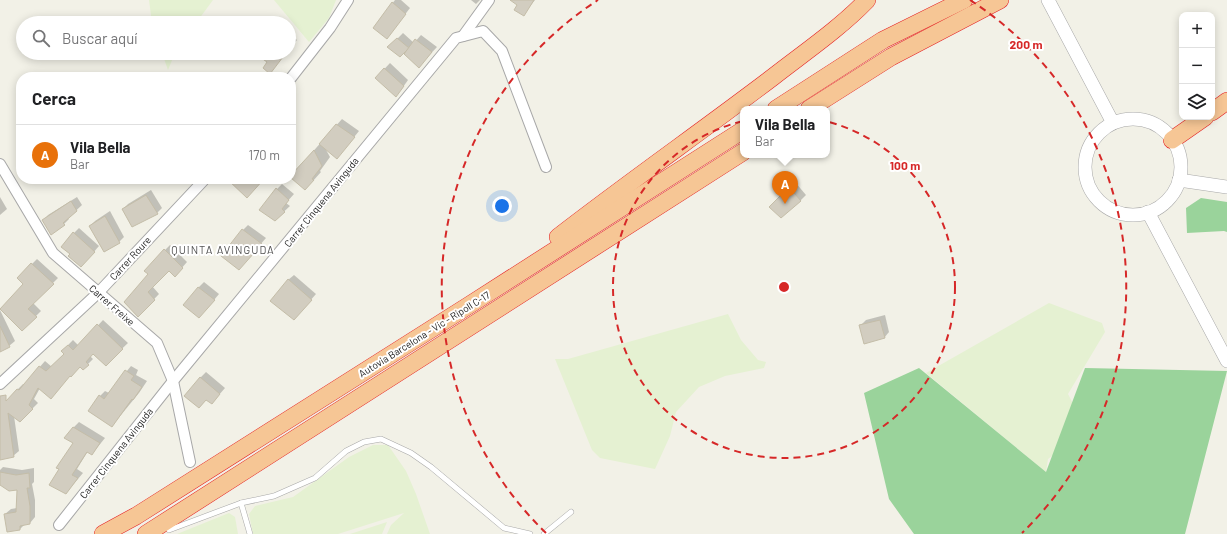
<!DOCTYPE html>
<html lang="es">
<head>
<meta charset="utf-8">
<style>
	body { margin:0; font-family:Barlow,sans-serif; background:#f2f2f2; color:#202124 }
	.controls { position:absolute; right:12px; top:12px; display:grid; overflow:hidden; border-radius:8px; box-shadow:0 2px 10px #0003 }
	.controls button { width:36px; height:36px; display:grid; place-items:center; padding:0; border:0; border-bottom:1px solid #e0e0e0; background:#fff; color:#202124; font:20px sans-serif }
	.you { position:absolute; left:502px; top:206px; width:14px; height:14px; margin:-10px; border:3px solid #fff; border-radius:50%; background:#1a73e8; box-shadow:0 0 0 6px #1a73e833 }
	.badge { display:grid; place-items:center; width:26px; height:26px; border-radius:50%; background:#d14300; color:#fff; font-size:13px; font-weight:700 }
	.pin { position:absolute; translate:-50% -33px; filter:drop-shadow(0 1px 2px #0008) }
	.pin::after { content:''; position:absolute; top:21px; width:14px; height:12px; background:inherit; clip-path:polygon(0 0,100% 0,50% 100%) }
	.popup { position:absolute; left:740px; top:106px; width:90px; height:52px; box-sizing:border-box; display:grid; place-content:center; border-radius:8px; background:#fff; filter:drop-shadow(0 1px 3px #0005); font-size:13px; white-space:nowrap; color:#757577 }
	.popup b { font-size:15px; color:#202124 }
	.popup::after { content:''; position:absolute; left:50%; top:100%; margin-left:-8px; border:8px solid transparent; border-top-color:#fff }
	.list { margin:0; padding:0; list-style:none }
	h2 { display:flex; justify-content:space-between; align-items:center; height:52px; margin:0; padding:0 16px; font-size:17px }
	h2 small { font-size:13px; font-weight:400; color:#757577 }
	.list li { display:grid; grid-template-columns:26px 1fr auto; gap:12px; align-items:center; box-sizing:border-box; height:60px; padding:0 16px; border-top:1px solid #e0e0e0 }
	.list b { display:block; font-size:15px; white-space:nowrap }
	.list p { margin:0; font-size:13px; white-space:nowrap; color:#757577 }
	.list em { font-size:13px; font-style:normal; color:#757577 }
	.icon { flex:none; width:22px; height:22px; fill:none; stroke:currentColor; stroke-width:2; stroke-linecap:round; stroke-linejoin:round }
	.map { position:relative; flex:none; width:1227px; height:534px; overflow:hidden }
	.search { position:absolute; background:#fff; box-shadow:0 2px 10px #0003; left:16px; top:16px; width:280px; height:44px; display:flex; align-items:center; gap:10px; box-sizing:border-box; padding:0 14px; border-radius:22px; color:#757577; font-size:15px }
	.panel { position:absolute; background:#fff; box-shadow:0 2px 10px #0003; left:16px; top:72px; width:280px; height:112px; border-radius:16px }
	.map>svg:first-child { display:block }
</style>
</head>
<body>
<div class="map">
<svg width="1227" height="534" viewBox="0 0 1227 534">
	<rect width="100%" height="100%" fill="#f2f1e7"/>
	<g fill="#e5f1d2">
		<path d="M149,0h64l-17,23h-44z"/>
		<path d="M274,0h62l-7,18 -20,24z"/>
		<path d="M162,53h13l-7,17z"/>
		<path d="M1049,303l53,20 3,9 -37,62 18,35 -38,30 -2,13 -120,-99z"/>
		<path d="M728,314l13,26 17,20 8,2 -2,6 -39,8 -26,11 -23,25 -6,24 -15,33 -55,-11 -8,-8 -37,-91h13z"/>
		<path d="M373,445h15l18,26 10,23 14,40h-43l4,-9 13,-12 -66,21h-85l-4,-20 6,-8 38,-9 56,-40z"/>
		<path d="M229,513l6,4 3,17h-61z"/>
		<path d="M387,522l-5,12h-32z"/>
	</g>
	<g fill="#9ad39b">
		<path d="M1201,198l26,4v30l-3,-1 -37,2 -1,-25z"/>
		<path d="M919,368l127,104 39,-104 142,3 -42,163h-271l-25,-35 -25,-106z"/>
	</g>
	<g fill="#0003">
		<path d="M395,0h6l9,8 -23,30 -13,-11z"/>
		<path d="M471,0h9l-4,4z"/>
		<path d="M512,0h23l-12,15 -4,-10z"/>
		<path d="M403,33l11,10 7,-8 16,12 -18,19 -15,-13 -15,-6z"/>
		<path d="M289,34l8,6 -8,9z"/>
		<path d="M390,63l18,17 -7,10 -25,-12z"/>
		<path d="M342,119l17,12 -17,21 -17,-4 5,9 -10,14 1,1 -8,9 -22,-5z"/>
		<path d="M291,131l3,2 -3,4z"/>
		<path d="M795,182l11,13 -6,6 -30,6z"/>
		<path d="M282,184l12,10 -8,9 4,3 -15,14 2,-31z"/>
		<path d="M151,190l11,18 -5,5 -34,-4 5,-5z"/>
		<path d="M0,197l7,12 -7,6z"/>
		<path d="M77,197l5,8 -14,13 1,1 -5,5 -21,-3 5,-6z"/>
		<path d="M110,211l14,26 -5,5 -29,-16 5,-5z"/>
		<path d="M248,225l18,13 -22,25 -1,-33z"/>
		<path d="M79,228l20,18 -13,15 -15,-8 3,-20z"/>
		<path d="M170,245l17,17 -7,8h-11l-17,16 7,8 -21,22 11,-42 16,-24z"/>
		<path d="M37,259l21,19 -25,25 8,8 -19,19 2,-46 -6,-6z"/>
		<path d="M294,275l22,19 -22,25 -6,-39z"/>
		<path d="M204,282l15,12 -14,17 -7,-23z"/>
		<path d="M0,310l15,31 -6,5 -9,4z"/>
		<path d="M885,315l4,17 -5,6 -23,-13 5,-5z"/>
		<path d="M103,320l25,23 -22,21 -13,-11 -3,3 3,3 -10,10 -3,-3 -10,9 -30,13 -6,11 4,4 -18,18 -6,-5 5,35 -6,5 -13,3v-45l18,-25 5,-5 1,1 21,-24 7,6 13,-14 -3,-2 11,-11 6,6z"/>
		<path d="M131,366l7,4 -2,5 11,6 -8,12 -27,33 -12,-30 5,-5 4,2z"/>
		<path d="M206,372l19,16 -13,15 -5,-4 -8,8 1,-29z"/>
		<path d="M79,422l26,16 -13,16 -4,-3 -11,18 6,4 -17,20 8,-50 -1,-15z"/>
		<path d="M3,467l19,3 12,-2v14l-2,2 3,16v17l-5,6 -5,1 -5,5 -15,-15 6,-5 6,-1 1,-20 -18,-4v-14z"/>
	</g>
	<g fill="#d2cdc0" stroke="#c4bda8">
		<path d="M510,0h24l-10,16 -10,-6 3,-5z"/>
		<path d="M392,2l14,12 -19,25 -14,-11z"/>
		<path d="M397,38l12,10 -9,9 -13,-10z"/>
		<path d="M415,39l17,13 -13,16 -15,-14z"/>
		<path d="M254,53h32l-16,21 -7,-6 4,-6z"/>
		<path d="M384,68l20,18 -8,11 -21,-19z"/>
		<path d="M336,124l19,13 -18,22 -18,-15z"/>
		<path d="M314,150l8,16 -10,13 2,1 -9,10 -14,-12v-3z"/>
		<path d="M227,179h37l-17,19z"/>
		<path d="M789,187l12,14 -20,17 -12,-11z"/>
		<path d="M276,188l13,12 -7,9 3,3 -10,9 -16,-11z"/>
		<path d="M146,195l12,19 -26,13 -10,-18z"/>
		<path d="M71,201l6,10 -14,12 2,2 -14,10 -9,-15z"/>
		<path d="M105,216l15,27 -16,9 -15,-26z"/>
		<path d="M242,229l20,15 -23,26 -18,-14z"/>
		<path d="M73,232l22,20 -14,15 -13,-11 2,-2 -9,-7z"/>
		<path d="M164,249l19,19 -8,9 -6,-6 -21,21 7,8 -17,17 -14,-15 24,-28 -4,-3z"/>
		<path d="M31,263l23,21 -26,25 9,8 -15,14 -22,-22 23,-25 -6,-6z"/>
		<path d="M288,279l24,21 -18,20 -24,-19z"/>
		<path d="M198,287l17,13 -16,18 -16,-13z"/>
		<path d="M880,320l5,18 -21,6 -5,-19z"/>
		<path d="M97,324l26,25 -17,17 -13,-12 -7,8 3,3 -6,5 -3,-3 -9,10 -1,-1 -19,23 -13,-11 -9,17 4,4 -13,13 -12,-9 6,44 -14,3v-64l6,-1v6l11,-12 2,1 20,-24 7,5 18,-17 -3,-3 7,-6 5,5z"/>
		<path d="M0,326l10,21 -10,5z"/>
		<path d="M125,370l9,6 -3,4 11,7 -9,13 -1,-1 -20,28 -24,-16 11,-16 5,4z"/>
		<path d="M200,377l20,17 -8,10 -6,-4 -7,8 -15,-12z"/>
		<path d="M73,427l27,16 -8,12 -5,-3 -15,23 6,3 -12,16 -17,-9 10,-16 -3,-1 17,-25 -9,-5z"/>
		<path d="M0,472l16,3 13,-2 1,15h-3l3,18v18l-10,2v4l-13,2 -3,-18 12,-2 1,-22 -8,1 -9,-6z"/>
	</g>
	<g fill="none" stroke-linecap="round" stroke-linejoin="round">
		<g stroke="#a8a8a8" stroke-width="6">
			<g id="service">
				<path d="M241,503l33,-7 41,-18 31,-27 18,-9 17,-3 30,14 20,14 73,61 26,6"/>
				<path d="M169,530l72,-27 9,31"/>
				<path d="M544,534l27,-22"/>
			</g>
		</g>
		<g stroke="#a8a8a8" stroke-width="12">
			<g id="minor">
				<path d="M463,36l26,-36"/>
				<path d="M291,78l39,-50 18,-28"/>
				<path d="M0,164l53,89 104,90 16,38 17,81"/>
				<path d="M0,384l98,-91 107,-114"/>
				<path d="M59,525l114,-144 283,-343 27,-7 19,20 44,116"/>
			</g>
		</g>
		<g stroke="#a8a8a8" stroke-width="14">
			<g id="tertiary">
				<path d="M1048,0l65,123"/>
				<circle cx="1133" cy="167" r="48"/>
				<path d="M1179,180l48,7"/>
				<path d="M1148,212l79,149"/>
			</g>
		</g>
		<g stroke="#e42024" stroke-width="18">
			<g id="trunk">
				<path d="M776,109l107,-69 81,-40"/>
				<path d="M809,109l82,-52 109,-57"/>
				<path d="M1212,112l15,-11"/>
				<path d="M1172,140l33,-23"/>
				<path d="M558,237c71,-55 144,-106 215,-160 32,-25 66,-48 94,-77"/>
				<path d="M103,534l33,-18 335,-212 272,-174"/>
				<path d="M146,534l597,-382"/>
			</g>
		</g>
		<use href="#service" stroke="#fff" stroke-width="5"/>
		<use href="#minor" stroke="#fff" stroke-width="10"/>
		<use href="#tertiary" stroke="#fff" stroke-width="13"/>
		<use href="#trunk" stroke="#f6c695" stroke-width="17"/>
	</g>
	<g fill="none" stroke="#d62828" stroke-width="2" stroke-dasharray="7 5">
		<circle cx="784" cy="287" r="171"/>
		<path d="M546 533A342 342 0 0 1 598 0M970 0A342 342 0 0 1 1022 533"/>
	</g>
	<g text-anchor="middle" stroke-width="4" stroke-linejoin="round" paint-order="stroke">
		<g font-size="10" fill="#212121" stroke="#fff">
			<text transform="translate(321 202) rotate(-51)" y="4">Carrer Cinquena Avinguda</text>
			<text transform="translate(130 258) rotate(-47)" y="4">Carrer Roure</text>
			<text transform="translate(112 305) rotate(41)" y="4">Carrer Freixe</text>
			<text transform="translate(424 334) rotate(-32)" y="4">Autovia Barcelona - Vic - Ripoll C-17</text>
			<text transform="translate(116 453) rotate(-52)" y="4">Carrer Cinquena Avinguda</text>
		</g>
		<g font-size="11" letter-spacing="1" fill="#545454" stroke="#fff">
			<text x="223" y="254">QUINTA AVINGUDA</text>
		</g>
	</g>
	<circle cx="784" cy="287" r="6" fill="#d62828" stroke="#fff" stroke-width="2"/>
	<g font-size="12" text-anchor="middle" font-weight="bold" fill="#d62828" stroke="#fff" stroke-width="4" stroke-linejoin="round" paint-order="stroke">
		<text x="1026" y="49">200 m</text>
		<text x="905" y="170">100 m</text>
	</g>
</svg>
<div class="controls">
<button>+</button>
<button>−</button>
<button><svg class="icon" aria-label="layers" viewBox="0 0 24 24"><path d="M12 4l9 5-9 5-9-5zM3 14l9 5 9-5"/></svg></button>
</div>
<div class="you"></div>
<div class="pin badge" style="left:785px;top:204px;background:#e8710a">A</div>
<div class="popup"><b>Vila Bella</b>Bar</div>
<div class="search"><svg class="icon" aria-label="search" viewBox="0 0 24 24"><circle cx="10" cy="10" r="6"/><path d="M15 15l6 6"/></svg>Buscar aquí</div>
<section class="panel">
<h2>Cerca<small></small></h2>
<ul class="list">
<li><span class="badge" style="background:#e8710a">A</span><div><b>Vila Bella</b><p>Bar</p></div><em>170 m</em></li>
</ul>
</section>
</div>
</body>
</html>
